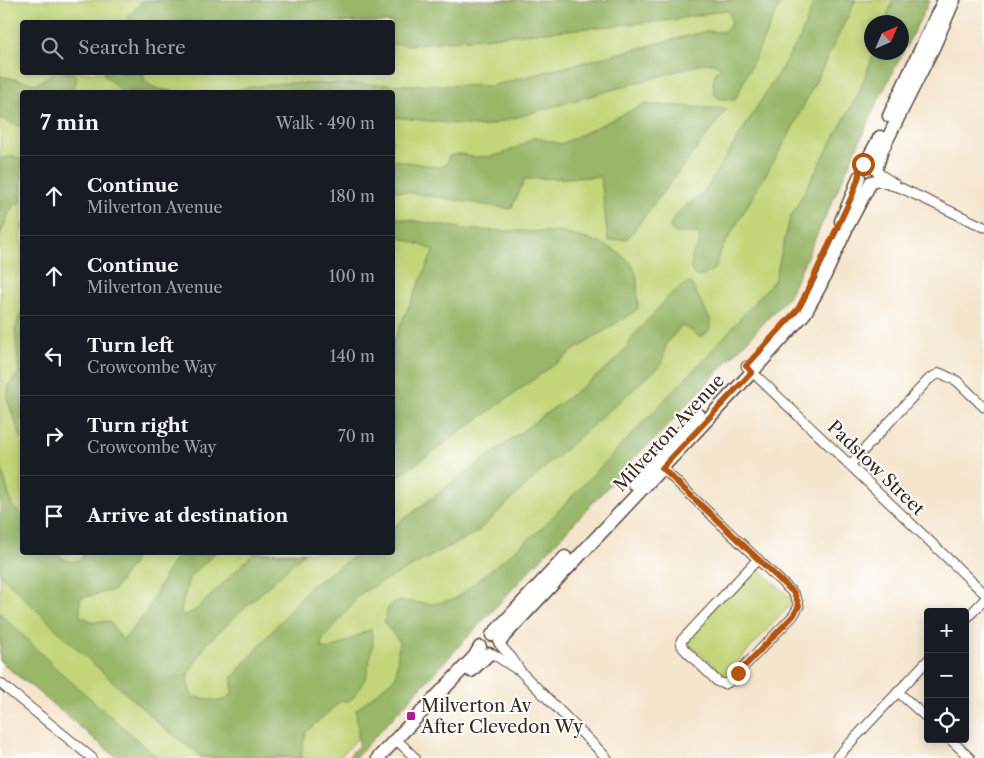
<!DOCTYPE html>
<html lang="en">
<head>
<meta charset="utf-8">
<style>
	body { margin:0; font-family:"Libre Caslon Text",serif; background:#242831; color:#f1f3f6 }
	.controls { position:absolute; right:15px; bottom:15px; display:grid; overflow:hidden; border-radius:5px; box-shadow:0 2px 12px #0003 }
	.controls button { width:45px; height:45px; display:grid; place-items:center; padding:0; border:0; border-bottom:1px solid #363941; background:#171b24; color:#f1f3f6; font:25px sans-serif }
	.compass { position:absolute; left:864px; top:15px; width:45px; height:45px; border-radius:50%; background:#171b24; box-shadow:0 2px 12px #0003; rotate:45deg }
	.stop { position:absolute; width:15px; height:15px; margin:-11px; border:4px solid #b45309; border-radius:50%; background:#fff }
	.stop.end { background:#b45309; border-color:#fff; box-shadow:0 1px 5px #0008 }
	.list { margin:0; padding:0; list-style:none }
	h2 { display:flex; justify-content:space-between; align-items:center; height:65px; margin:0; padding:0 20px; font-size:21px }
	h2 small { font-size:16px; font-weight:400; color:#9ea1a6 }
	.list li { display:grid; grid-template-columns:32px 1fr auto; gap:15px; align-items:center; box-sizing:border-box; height:80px; padding:0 20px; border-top:1px solid #363941 }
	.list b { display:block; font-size:19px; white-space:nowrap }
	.list p { margin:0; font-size:16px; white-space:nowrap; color:#9ea1a6 }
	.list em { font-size:16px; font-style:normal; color:#9ea1a6 }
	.icon { flex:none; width:28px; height:28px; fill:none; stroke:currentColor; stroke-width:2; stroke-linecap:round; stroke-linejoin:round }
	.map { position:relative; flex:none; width:984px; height:758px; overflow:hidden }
	.search { position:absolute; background:#171b24; box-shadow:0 2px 12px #0003; left:20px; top:20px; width:375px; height:55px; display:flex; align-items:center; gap:12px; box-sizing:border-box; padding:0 18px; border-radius:5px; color:#9ea1a6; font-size:19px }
	.panel { position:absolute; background:#171b24; box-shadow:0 2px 12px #0003; left:20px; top:90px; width:375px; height:465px; border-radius:5px }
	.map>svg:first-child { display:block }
</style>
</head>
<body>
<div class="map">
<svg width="984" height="758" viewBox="0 0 984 758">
	<rect width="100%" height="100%" fill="#fff"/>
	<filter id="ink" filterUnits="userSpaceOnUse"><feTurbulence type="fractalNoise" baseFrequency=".02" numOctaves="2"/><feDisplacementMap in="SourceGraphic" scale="10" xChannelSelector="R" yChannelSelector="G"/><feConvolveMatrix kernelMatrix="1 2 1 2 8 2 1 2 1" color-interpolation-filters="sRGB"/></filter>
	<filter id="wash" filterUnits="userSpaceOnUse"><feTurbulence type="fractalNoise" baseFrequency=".0096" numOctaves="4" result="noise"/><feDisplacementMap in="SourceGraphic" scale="20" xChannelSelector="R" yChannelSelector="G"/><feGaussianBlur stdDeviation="1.12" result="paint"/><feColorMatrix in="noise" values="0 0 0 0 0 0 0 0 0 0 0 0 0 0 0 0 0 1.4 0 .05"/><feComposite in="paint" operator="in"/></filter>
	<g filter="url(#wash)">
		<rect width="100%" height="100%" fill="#f4e5cd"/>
		<g fill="#c2d579" stroke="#7e804c" fill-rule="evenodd">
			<path d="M0,0h915l-13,22h-30v30l19,1 -109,237 -443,468h-209l-110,-80 -20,-17zM22,22h370v50h-370zM22,92h370v460h-370z"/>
			<path d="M753,564l41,37 -69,74 -40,-35z"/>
		</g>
		<g fill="#99b669" stroke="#6a7044">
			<path d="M143,0h639l-47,100 -15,-1 -6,-5c-1,-12 -3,-19 7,-27l-7,-4h-9l-222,64 -90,-10 -1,-25h-173l61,-9 210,3 217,-55 15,1 7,-4 2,-7 -1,-8 -6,-3 -51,10 -266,25 -14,-1 -1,-22h-199l-11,-3 -9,3h-48z"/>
			<path d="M815,0h41l-67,135 -70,119 -3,14 -13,8h-8l-4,-7 1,-14 8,-13 -2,-9h-23l-5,-5c2,-16 22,-26 34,-36l96,-154z"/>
			<path d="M893,0h37l-51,99 -90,197 -136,145 -10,8 -288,309h-8l12,-13 -3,-35 40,-33 3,-36 -15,-18 4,-15 5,-5 8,-2 32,3 22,-5 86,-70 166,-173 68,-77 15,-61 69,-126 15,-39 28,-1v-30h-17z"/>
			<path d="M54,72l19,1 4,4 -2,8 -4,5 6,2h-55v36l-22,-10v-42l37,8z"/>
			<path d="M104,72l39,1c1,17 23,17 36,19h-56l-20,-18z"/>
			<path d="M645,104l82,5 -100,130 -19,2 -7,-64 -76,2 -14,30 -118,-19v-30l47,7 7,-4 2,-7c13,-5 17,1 30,1 20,1 39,-9 55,-20l27,7z"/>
			<path d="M14,156l8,5v41l-8,3 -4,6 -10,24v-76z"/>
			<path d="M392,217l79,13 87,2 41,10 20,11 13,11 5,14 1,31 -62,40 -183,131v-138l41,-92 -41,-15z"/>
			<path d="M691,283l20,38c0,9 -3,12 -11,16l-13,-9 -6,-2 -15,18 -4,20 -110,97 -75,71 -116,61 -39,48 -1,6 7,3 7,-3 36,-18 2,15 -7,33 -12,20 -5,4h-8l-35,31 -5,21 1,5h-99l-39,-30 -102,-93 -62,-61v-112l12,44 10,9v37l35,1c8,9 16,11 26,4v-4h54l-4,10 -19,27 -34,8v18l14,6 15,-1 14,19 22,-26 32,-61h38l-26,25 -8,32 3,6 13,-7 57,-56h50l-98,91 -19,33 3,15 5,5 24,4 7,-2 6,-5v-16l77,-90 49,-35 34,-1 1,-25 205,-152 21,-18 17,-24 36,-40 12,-8z"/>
			<path d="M22,310v130l-15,-41 2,-15 10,-11 -4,-43z"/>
			<path d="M0,613l59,58 99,87h-41l-117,-98z"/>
		</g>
	</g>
	<g filter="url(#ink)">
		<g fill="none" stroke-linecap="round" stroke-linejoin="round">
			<g stroke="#574638" stroke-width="11">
				<g id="street">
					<path d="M877,172l18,12"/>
					<path d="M873,180l28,8 83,39"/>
					<path d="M746,366l238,227"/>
					<path d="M659,465l134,128 4,7 2,6 -6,10 -64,66 -4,2 -7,-2 -34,-33 -2,-3 -1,-5 77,-82"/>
					<path d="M850,465l79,-86 11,-6 17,8 27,26"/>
					<path d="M965,620l19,-20"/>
					<path d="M500,645l12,13 9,14 86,86"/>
					<path d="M493,654l23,15"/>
					<path d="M0,683l92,75"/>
					<path d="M898,692l30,27"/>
					<path d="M396,739l19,19"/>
					<path d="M950,739l20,19"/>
					<path d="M836,758l92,-98"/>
				</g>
			</g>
			<g stroke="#574638" stroke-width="15">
				<g id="secondary">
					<path d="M889,116l55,-116"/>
					<path d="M863,164l7,-9 10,-18"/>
					<path d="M876,169l6,-19 52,-104 20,-46"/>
					<path d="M841,221l11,-25 7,-19"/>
					<path d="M634,484l65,-69"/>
					<path d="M492,635l73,-78"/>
					<path d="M500,642l5,-7 247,-263 53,-59 15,-27 28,-61 23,-43"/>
					<path d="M471,671l18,-17"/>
					<path d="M378,758l96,-101 6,-10"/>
				</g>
			</g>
			<use href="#street" stroke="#fff" stroke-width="9"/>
			<use href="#secondary" stroke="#fff" stroke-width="12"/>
		</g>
	</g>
	<g fill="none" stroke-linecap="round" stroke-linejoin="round" filter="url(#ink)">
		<path stroke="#b45309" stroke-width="6" d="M738,673l55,-57 6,-10 -2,-6 -3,-7 -132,-125 90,-96 -6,-6 52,-57 4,-7 50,-106 7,-20v-6l4,-6"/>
	</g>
	<rect fill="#b5179e" stroke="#fff" stroke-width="2" x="406" y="711" width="10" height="10" rx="2.5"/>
	<g text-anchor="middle" stroke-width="4" stroke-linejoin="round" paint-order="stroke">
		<g font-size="18" fill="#3b2a1e" stroke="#fff">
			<text transform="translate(669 433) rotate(-47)" y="6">Milverton Avenue</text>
			<text transform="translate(876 468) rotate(44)" y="6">Padstow Street</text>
		</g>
		<g font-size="18" fill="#3b2a1e" stroke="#fff" text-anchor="start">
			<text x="421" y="712">Milverton Av<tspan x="421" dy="21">After Clevedon Wy</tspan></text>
		</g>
	</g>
</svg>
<div class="controls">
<button>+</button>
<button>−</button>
<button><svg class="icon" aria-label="locate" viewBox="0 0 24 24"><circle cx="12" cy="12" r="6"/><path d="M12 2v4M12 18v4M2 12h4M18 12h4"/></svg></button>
</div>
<svg class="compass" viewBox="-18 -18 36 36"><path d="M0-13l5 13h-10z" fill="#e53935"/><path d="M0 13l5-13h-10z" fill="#9ea1a6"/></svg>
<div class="stop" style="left:863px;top:164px"></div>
<div class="stop end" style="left:738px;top:673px"></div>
<div class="search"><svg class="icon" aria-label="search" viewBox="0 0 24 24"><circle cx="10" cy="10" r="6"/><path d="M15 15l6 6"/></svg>Search here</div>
<section class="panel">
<h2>7 min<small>Walk · 490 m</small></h2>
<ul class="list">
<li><svg class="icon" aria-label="ahead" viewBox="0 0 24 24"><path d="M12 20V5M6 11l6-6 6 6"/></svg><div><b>Continue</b><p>Milverton Avenue</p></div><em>180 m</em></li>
<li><svg class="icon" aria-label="ahead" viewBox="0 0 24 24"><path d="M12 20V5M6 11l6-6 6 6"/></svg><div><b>Continue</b><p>Milverton Avenue</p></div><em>100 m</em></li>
<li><svg class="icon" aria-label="left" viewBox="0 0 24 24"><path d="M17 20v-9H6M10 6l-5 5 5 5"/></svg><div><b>Turn left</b><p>Crowcombe Way</p></div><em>140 m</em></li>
<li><svg class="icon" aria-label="right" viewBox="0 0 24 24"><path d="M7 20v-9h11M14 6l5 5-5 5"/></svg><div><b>Turn right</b><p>Crowcombe Way</p></div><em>70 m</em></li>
<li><svg class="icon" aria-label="arrive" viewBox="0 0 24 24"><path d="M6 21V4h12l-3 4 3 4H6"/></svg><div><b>Arrive at destination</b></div></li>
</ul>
</section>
</div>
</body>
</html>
